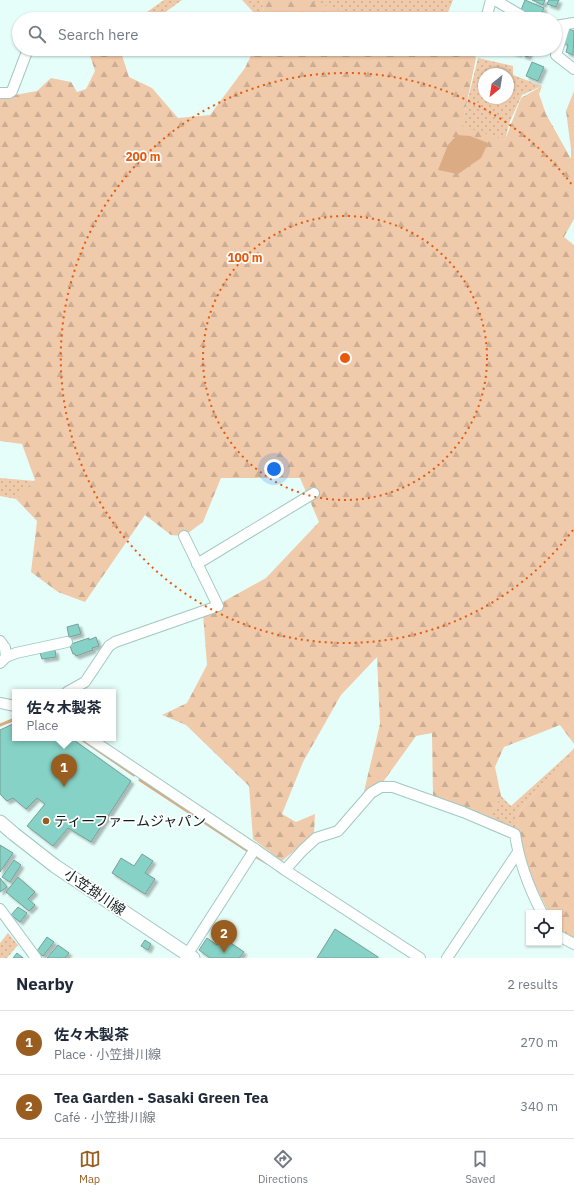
<!DOCTYPE html>
<html lang="en">
<head>
<meta charset="utf-8">
<style>
	body { margin:0; font-family:"IBM Plex Sans","Noto Sans JP",sans-serif; background:#f6f6f7; color:#1f2937 }
	.controls { position:absolute; right:12px; bottom:12px; display:grid; overflow:hidden; border-radius:0px; box-shadow:0 1px 3px #0004 }
	.controls button { width:36px; height:36px; display:grid; place-items:center; padding:0; border:0; border-bottom:1px solid #e0e1e3; background:#fff; color:#1f2937; font:20px sans-serif }
	.compass { position:absolute; left:478px; top:68px; width:36px; height:36px; border-radius:50%; background:#fff; box-shadow:0 1px 3px #0004; rotate:210deg }
	.you { position:absolute; left:274px; top:469px; width:14px; height:14px; margin:-10px; border:3px solid #fff; border-radius:50%; background:#1a73e8; box-shadow:0 0 0 6px #1a73e833 }
	.badge { display:grid; place-items:center; width:26px; height:26px; border-radius:50%; background:#995d1f; color:#fff; font-size:13px; font-weight:700 }
	.pin { position:absolute; translate:-50% -33px; filter:drop-shadow(0 1px 2px #0008) }
	.pin::after { content:''; position:absolute; top:21px; width:14px; height:12px; background:inherit; clip-path:polygon(0 0,100% 0,50% 100%) }
	.popup { position:absolute; left:12px; top:689px; width:104px; height:52px; box-sizing:border-box; display:grid; place-content:center; border-radius:0px; background:#fff; filter:drop-shadow(0 1px 3px #0005); font-size:13px; white-space:nowrap; color:#747a83 }
	.popup b { font-size:15px; color:#1f2937 }
	.popup::after { content:''; position:absolute; left:50%; top:100%; margin-left:-8px; border:8px solid transparent; border-top-color:#fff }
	.list { margin:0; padding:0; list-style:none }
	h2 { display:flex; justify-content:space-between; align-items:center; height:52px; margin:0; padding:0 16px; font-size:17px }
	h2 small { font-size:13px; font-weight:400; color:#747a83 }
	.list li { display:grid; grid-template-columns:26px 1fr auto; gap:12px; align-items:center; box-sizing:border-box; height:64px; padding:0 16px; border-top:1px solid #e0e1e3 }
	.list b { display:block; font-size:15px; white-space:nowrap }
	.list p { margin:0; font-size:13px; white-space:nowrap; color:#747a83 }
	.list em { font-size:13px; font-style:normal; color:#747a83 }
	.icon { flex:none; width:22px; height:22px; fill:none; stroke:currentColor; stroke-width:2; stroke-linecap:round; stroke-linejoin:round }
	.map { position:relative; flex:none; width:574px; height:958px; overflow:hidden }
	.search { position:absolute; background:#fff; box-shadow:0 1px 3px #0004; left:12px; right:12px; top:12px; height:44px; display:flex; align-items:center; gap:10px; box-sizing:border-box; padding:0 14px; border-radius:22px; color:#747a83; font-size:15px }
	.sheet { height:180px; background:#fff }
	nav { display:flex; justify-content:space-around; align-items:center; box-sizing:border-box; height:56px; border-top:1px solid #e0e1e3; background:#fff; font-size:11px; color:#747a83 }
	nav a { display:grid; justify-items:center; gap:2px }
	nav .on { color:#995d1f }
	.map>svg:first-child { display:block }
</style>
</head>
<body>
<div class="map">
<svg width="574" height="958" viewBox="0 0 574 958">
	<defs>
		<pattern id="grass-dots" width="8" height="8" patternUnits="userSpaceOnUse"><rect width="8" height="8" fill="#efcaab"/><path d="M2 2h.1M6 6h.1" fill="none" stroke="#ccad93" stroke-width="1.8" stroke-linecap="round"/></pattern>
		<pattern id="forest-firs" width="22" height="20" patternUnits="userSpaceOnUse"><rect width="22" height="20" fill="#efcaab"/><path d="M5 1l3.5 6h-7zM16 11l3.5 6h-7z" fill="#ccad93"/></pattern>
		<filter id="shadow"><feDropShadow dx="3" dy="3" stdDeviation="1" flood-color="#0004"/></filter>
	</defs>
	<rect width="100%" height="100%" fill="#e6fef9"/>
	<g fill="url(#grass-dots)" fill-rule="evenodd">
		<path d="M164,0h18l-26,19h-19z"/>
		<path d="M242,0h19l3,10 -8,5z"/>
		<path d="M303,0h150l-6,15 -13,4h-71z"/>
		<path d="M478,58l35,8v9l29,11 -20,9 -12,26 -5,19 -44,-12zM484,74h24v24h-24z"/>
		<path d="M0,478l35,3 -19,18 -16,-3z"/>
		<path d="M573,750l-56,64 1,16 -30,-11 13,-23 10,10z"/>
		<path d="M8,933l10,12 -11,13h-7v-15z"/>
	</g>
	<g fill="url(#forest-firs)">
		<path d="M261,0h44l19,5 42,14h-108v-5l6,-4z"/>
		<path d="M88,49h32l9,28 23,11 26,30 32,-3 35,-47 9,-19h216l6,9 -14,68 43,14 16,-42 21,-12 -3,8 7,20 25,45v-10l-5,-38 8,-20v128l-10,18 10,8v499l-14,-19 -56,22 -9,20 6,29 -14,26 -54,-24 -1,-65 -16,3 -38,53 -17,15 19,-80 -3,-67 -36,38 -38,67 -21,52 14,8 19,-8 -1,20 -32,27 -29,-22 -4,-53 -63,-61 -24,-10 25,-12 20,-38 -4,-52 63,-35 53,-56 -19,-44h-79l-18,44 -19,14 -13,-1 -26,-20 -60,87 -27,-10 -27,-20 6,-51 -21,-22 19,-19 -13,-36 -22,-3v-345l15,-1 22,-4 14,-13 20,4 6,10 9,-3 9,-18z"/>
		<path d="M574,748v192l-15,-8v-19h-10l-31,-61 -1,-38z"/>
	</g>
	<path fill="#dbab83" d="M457,135l13,1 18,7 -7,15 -23,16 -20,-4 10,-25z"/>
	<g fill="none" stroke-linecap="round" stroke-linejoin="round">
		<g stroke="#dbab83" stroke-width="3">
			<path d="M0,725l15,-6"/>
			<path d="M80,738l54,37"/>
			<path d="M140,780l108,71"/>
			<path d="M255,856l12,7"/>
		</g>
	</g>
	<g fill="#86d2c6" stroke="#799e97" filter="url(#shadow)">
		<path d="M525,0l19,8 -5,11 -18,-9z"/>
		<path d="M532,0h13l-2,5z"/>
		<path d="M549,0h10l-3,7 -9,-3z"/>
		<path d="M492,12l17,5v2h-19z"/>
		<path d="M567,28l7,3 -1,24 -7,-3 2,-7 -6,-3z"/>
		<path d="M503,49h17l-1,5z"/>
		<path d="M524,49l6,1 -2,7 -6,-2z"/>
		<path d="M532,62l12,5 -6,14 -12,-5z"/>
		<path d="M78,624l3,10 -12,3 -2,-10z"/>
		<path d="M96,637l3,9 -7,2 1,2 -17,6 -1,-2h-2l-3,-8 2,-1 -1,-1 18,-6v2z"/>
		<path d="M55,650l1,7 -14,2 -2,-6z"/>
		<path d="M15,723v15h56l60,43 -40,61 -23,-14 -15,18 -26,-20 18,-22 -8,-6 -11,11 -13,-11 -6,3 -7,-7v-64z"/>
		<path d="M0,845l13,8 -13,19z"/>
		<path d="M142,854l11,7 -8,12 10,6 -10,15 -33,-21 9,-15 13,8z"/>
		<path d="M14,860l7,5 -11,17 -8,-5z"/>
		<path d="M18,877l17,15 -7,7 7,6 -6,6 -23,-19z"/>
		<path d="M0,878l7,9 -7,5z"/>
		<path d="M18,907l9,6 -7,9 -9,-7z"/>
		<path d="M335,929l43,28v1h-61z"/>
		<path d="M47,937l7,5 -11,14 -6,-5z"/>
		<path d="M222,937l22,15 -5,6h-29l-11,-8 8,-12 10,7z"/>
		<path d="M145,940l6,4 -3,6 -7,-4z"/>
		<path d="M58,945l11,8 -4,5h-18z"/>
		<path d="M17,953l6,5h-10z"/>
	</g>
	<g fill="none" stroke-linecap="round" stroke-linejoin="round">
		<g stroke="#a2c8c1" stroke-width="12">
			<g id="minor">
				<path d="M495,0l32,19"/>
				<path d="M486,19l5,-19"/>
				<path d="M565,25l-9,30 18,14"/>
				<path d="M555,26l19,-3"/>
				<path d="M0,93h9l3,-2 16,-42"/>
				<path d="M197,564l117,-71"/>
				<path d="M0,641l5,7 1,9 -6,6"/>
				<path d="M6,657l10,-4 51,-11"/>
				<path d="M67,692l18,-10 24,-36 6,-4 103,-36 -34,-70"/>
				<path d="M0,703l15,3"/>
				<path d="M89,738l166,111"/>
				<path d="M285,870l135,88"/>
				<path d="M0,909l36,49"/>
				<path d="M559,936l15,8"/>
				<path d="M185,958l70,-109 30,21 17,-19 14,-13 22,-7 33,-38 10,-6h12l70,25 52,22c4,28 14,54 27,79"/>
				<path d="M447,958l71,-106"/>
			</g>
		</g>
		<g stroke="#a2c8c1" stroke-width="15">
			<path id="major" d="M0,822l14,12 41,32 138,92"/>
		</g>
		<use href="#minor" stroke="#fff" stroke-width="10"/>
		<use href="#major" stroke="#fff" stroke-width="13"/>
	</g>
	<g fill="none" stroke="#e8590c" stroke-width="2" stroke-dasharray="2 4">
		<circle cx="345" cy="358" r="142"/>
		<path d="M573 530A285 285 0 1 1 573 186"/>
	</g>
	<circle fill="#995d1f" stroke="#fff" stroke-width="1.5" cx="46" cy="821" r="4"/>
	<g text-anchor="middle" stroke-width="3.5" stroke-linejoin="round" paint-order="stroke">
		<g font-size="14" fill="#0d1c19" stroke="#fff" text-anchor="start">
			<text x="54" y="826">ティーファームジャパン</text>
		</g>
		<g font-size="14" fill="#0d1c19" stroke="#fff">
			<text transform="translate(95 892) rotate(34)" y="5">小笠掛川線</text>
		</g>
	</g>
	<circle cx="345" cy="358" r="6" fill="#e8590c" stroke="#fff" stroke-width="2"/>
	<g font-size="12" text-anchor="middle" font-weight="bold" fill="#e8590c" stroke="#fff" stroke-width="3.5" stroke-linejoin="round" paint-order="stroke">
		<text x="143" y="161">200 m</text>
		<text x="245" y="262">100 m</text>
	</g>
</svg>
<div class="controls">
<button><svg class="icon" aria-label="locate" viewBox="0 0 24 24"><circle cx="12" cy="12" r="6"/><path d="M12 2v4M12 18v4M2 12h4M18 12h4"/></svg></button>
</div>
<svg class="compass" viewBox="-18 -18 36 36"><path d="M0-13l5 13h-10z" fill="#e53935"/><path d="M0 13l5-13h-10z" fill="#747a83"/></svg>
<div class="you"></div>
<div class="pin badge" style="left:64px;top:787px">1</div>
<div class="popup"><b>佐々木製茶</b>Place</div>
<div class="pin badge" style="left:224px;top:953px">2</div>
<div class="search"><svg class="icon" aria-label="search" viewBox="0 0 24 24"><circle cx="10" cy="10" r="6"/><path d="M15 15l6 6"/></svg>Search here</div>
</div>
<section class="sheet">
<h2>Nearby<small>2 results</small></h2>
<ul class="list">
<li><span class="badge">1</span><div><b>佐々木製茶</b><p>Place · 小笠掛川線</p></div><em>270 m</em></li>
<li><span class="badge">2</span><div><b>Tea Garden - Sasaki Green Tea</b><p>Café · 小笠掛川線</p></div><em>340 m</em></li>
</ul>
</section>
<nav>
<a class="on"><svg class="icon" aria-label="map" viewBox="0 0 24 24"><path d="M3 6l6-2 6 2 6-2v14l-6 2-6-2-6 2zM9 4v14M15 6v14"/></svg>Map</a>
<a><svg class="icon" aria-label="directions" viewBox="0 0 24 24"><path d="M12 3l9 9-9 9-9-9zM9 14v-3h6M13 9l2 2-2 2"/></svg>Directions</a>
<a><svg class="icon" aria-label="saved" viewBox="0 0 24 24"><path d="M7 4h10v16l-5-4-5 4z"/></svg>Saved</a>
</nav>
</body>
</html>
